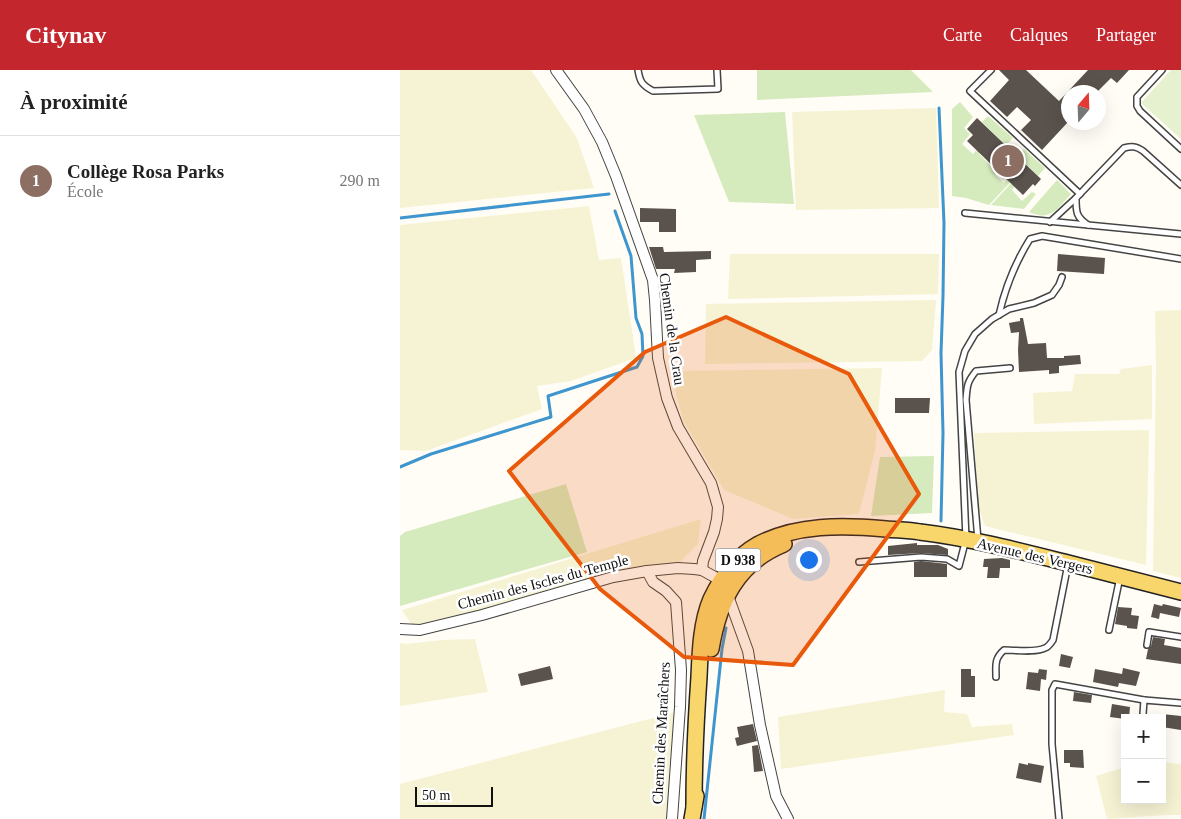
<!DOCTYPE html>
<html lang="fr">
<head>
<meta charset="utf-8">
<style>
	body { margin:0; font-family:"Times New Roman",serif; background:#f2f2f2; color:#222 }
	.controls { position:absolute; right:15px; bottom:15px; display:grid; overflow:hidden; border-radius:0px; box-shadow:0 5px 20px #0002 }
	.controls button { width:45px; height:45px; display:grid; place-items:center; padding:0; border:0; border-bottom:1px solid #e0e0e0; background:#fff; color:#222; font:25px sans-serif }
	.compass { position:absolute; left:661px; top:15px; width:45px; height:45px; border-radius:50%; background:#fff; box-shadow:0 5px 20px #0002; rotate:19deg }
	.scale { position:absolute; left:15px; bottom:12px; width:78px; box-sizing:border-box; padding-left:5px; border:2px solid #111; border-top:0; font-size:14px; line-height:18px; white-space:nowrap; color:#111; -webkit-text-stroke:4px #fff; paint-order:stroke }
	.you { position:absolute; left:408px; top:489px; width:18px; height:18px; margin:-12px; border:4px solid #fff; border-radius:50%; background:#1a73e8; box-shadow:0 0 0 8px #1a73e833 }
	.badge { display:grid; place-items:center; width:32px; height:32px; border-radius:50%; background:#c4262e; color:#fff; font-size:16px; font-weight:700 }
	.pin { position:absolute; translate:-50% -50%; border:2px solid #fff; box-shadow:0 1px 5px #0006 }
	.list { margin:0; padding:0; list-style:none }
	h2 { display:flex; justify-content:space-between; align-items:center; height:65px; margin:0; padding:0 20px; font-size:21px }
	h2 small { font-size:16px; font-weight:400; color:#767676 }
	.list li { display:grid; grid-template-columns:32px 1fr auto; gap:15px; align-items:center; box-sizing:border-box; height:90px; padding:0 20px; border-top:1px solid #e0e0e0 }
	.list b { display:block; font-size:19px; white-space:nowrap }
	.list p { margin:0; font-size:16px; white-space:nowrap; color:#767676 }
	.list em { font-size:16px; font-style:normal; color:#767676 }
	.map { position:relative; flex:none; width:781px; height:749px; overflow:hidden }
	header { display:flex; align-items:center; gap:30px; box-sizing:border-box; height:70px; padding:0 25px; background:#c4262e; color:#fff }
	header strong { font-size:24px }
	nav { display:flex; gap:28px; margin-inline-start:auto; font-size:18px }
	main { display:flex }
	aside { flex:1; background:#fff }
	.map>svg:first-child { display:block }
</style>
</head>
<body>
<header>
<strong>Citynav</strong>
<nav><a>Carte</a><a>Calques</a><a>Partager</a></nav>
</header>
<main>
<aside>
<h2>À proximité<small></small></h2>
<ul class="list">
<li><span class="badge" style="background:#8d6e63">1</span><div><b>Collège Rosa Parks</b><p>École</p></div><em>290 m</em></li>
</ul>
</aside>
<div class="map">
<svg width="781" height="749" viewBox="0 0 781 749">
	<rect width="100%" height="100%" fill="#fffdf5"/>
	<g fill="#f6f3d4">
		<path d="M0,0h131l46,68 17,50 -194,20z"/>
		<path d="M536,38l3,100 -143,2 -4,-98z"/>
		<path d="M189,136l10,54 22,-2 15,100 -65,23 -34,5 5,23 -116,42 -26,-1v-225z"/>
		<path d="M330,184h209l-1,40 -210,5z"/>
		<path d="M536,230l-4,50 -10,11 -217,3 1,-60z"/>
		<path d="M781,240v268l-28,-7 3,-205 -1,-55z"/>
		<path d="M752,295v54l-118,5 -1,-31 39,-2 3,-17h44l2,-5z"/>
		<path d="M482,298l-7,83 -16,63 -66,5 -69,-29 -41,-70 -13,-49z"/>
		<path d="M749,360l-3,135 -161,-39 -7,-20 -4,-73z"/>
		<path d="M301,449l-3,25 -18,18 -35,4 -218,59h-15l-10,-15z"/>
		<path d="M75,569l13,53 -88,14v-63l6,1 36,-4z"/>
		<path d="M545,620l-1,22 23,2 5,13 40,-3 2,11 -233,34 -3,-52z"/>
		<path d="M276,642l-9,107h-267v-35z"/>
		<path d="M762,692l19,2v51h-14l-60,4 -11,-43 29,-9v33h37z"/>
	</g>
	<g fill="#d5ebbd">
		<path d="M357,0h154l22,22 -176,8z"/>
		<path d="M560,32l13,15 -9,11 6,6 -8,10 11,10 9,-10 3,3 -6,7 12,12 7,-7 6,6 -9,10 9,8 9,-9 3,2 -27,29 -23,-7 -14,-2v-87z"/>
		<path d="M385,42l9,92 -65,-2 -35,-87z"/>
		<path d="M588,46l25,22 -7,7 -24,-23z"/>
		<path d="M624,79l21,19 -7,8 -20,-20z"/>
		<path d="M617,107l3,3 -8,10 10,11 10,-9 4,2 -12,15 -33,-4z"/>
		<path d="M657,110l14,14c-13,14 -20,28 -42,18z"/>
		<path d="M534,386l-2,57 -61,3 9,-59z"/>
		<path d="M166,414l21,68 -187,54v-70l5,-4z"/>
	</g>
	<path fill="#e6f2cf" d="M771,0h10v69l-40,-36z"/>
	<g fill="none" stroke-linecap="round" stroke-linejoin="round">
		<g stroke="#3f96cf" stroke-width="3">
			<path d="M539,38l5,115 -1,73 -2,57 2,80 -2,88"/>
			<path d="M0,148l209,-24"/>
			<path d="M0,397l31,-13 120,-37 -3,-21 89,-29 6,-11 -1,-22 -6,-16 -5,-62 -16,-45"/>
			<path d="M304,749l18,-170 4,-21"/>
		</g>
	</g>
	<g fill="#5a524d">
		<path d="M599,0h27l33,31 29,-31h41l-12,13 -6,-5 -14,14h-29v30l-26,28 -21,-20 10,-10 -14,-13 -10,10 -17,-16 19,-21z"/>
		<path d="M577,48l64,61 -6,7 -2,-2 -10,11 -56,-54 6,-6 -6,-6z"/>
		<path d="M240,138l36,1v23h-17v-10h-19z"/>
		<path d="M249,177h14l1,5 47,-1v8l-15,1v12l-22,1 1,-4h-19z"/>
		<path d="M658,184l47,4 -1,16 -47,-3z"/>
		<path d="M620,248h3l5,26 18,-1 1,15h17v-2l16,-1 1,9 -22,2v7l-10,1v-4l-30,2 -1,-22 1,-18 -8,1 -2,-10 11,-2z"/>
		<path d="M495,328h35l-1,15h-34z"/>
		<path d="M517,473v2h21l10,4v6l-27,-2 -33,2v-9z"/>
		<path d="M602,488l8,2v8h-10l-1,10h-12l1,-11h-5l1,-8z"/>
		<path d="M521,491l26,3v13h-33v-15z"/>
		<path d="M754,534l8,2 1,-2 18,4 -2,9 -19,-4 -1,6 -8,-2z"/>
		<path d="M718,537l14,1 -1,7 8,1 -2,13 -10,-1v-2l-12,-2z"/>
		<path d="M753,567l12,2 -1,6 17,3v16l-35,-5 2,-10 3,-3z"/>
		<path d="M661,584l12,3 -3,11 -11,-2z"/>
		<path d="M150,596l3,13 -32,7 -3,-12z"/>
		<path d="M723,598l17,4 -4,14 -17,-3 -1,4 -25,-5 2,-13 27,5z"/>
		<path d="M561,599h10v7h4v21h-14z"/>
		<path d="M639,599l8,1 -1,10 -5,-1 -1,12 -14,-2 2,-17 10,1z"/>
		<path d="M674,622l18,3 -1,8 -18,-2z"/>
		<path d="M712,634l18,3 -1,11h-4v1l-15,-2z"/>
		<path d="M762,644l19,2v14l-19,-3z"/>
		<path d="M353,654l4,17 -20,5 -2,-8 4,-1 -2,-10z"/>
		<path d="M358,675l5,26 -9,1 -2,-26z"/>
		<path d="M664,680h19l1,18 -14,-1v-4h-6z"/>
		<path d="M619,693l9,2v-2l16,3 -3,17 -25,-5z"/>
	</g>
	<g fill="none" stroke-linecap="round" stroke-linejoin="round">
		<g stroke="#444" stroke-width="8">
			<g id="service">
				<path d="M238,0c2,12 4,15 15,21l65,-2 -1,-19"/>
				<path d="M591,0l-21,21 110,103"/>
				<path d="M762,0l-25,27v9l3,5 41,38"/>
				<path d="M565,143l216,21"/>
				<path d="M650,152l26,-24"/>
				<path d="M688,155c-12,-8 -12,-13 -12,-27l48,-50c8,-2 12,-2 19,3l38,34"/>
				<path d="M599,245c6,-27 16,-52 31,-76l12,-3 139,23"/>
				<path d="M578,470l-12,-140c1,-14 1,-18 10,-29l34,-3"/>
				<path d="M459,492l62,-5 26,2 12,7 7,-27 -7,-167 6,-21 10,-17 17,-15 17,-10 25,-6 18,-8 7,-10 3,-8"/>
				<path d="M709,560l11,-53"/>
				<path d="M747,575l2,-13 32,5"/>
				<path d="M596,607c0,-12 -2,-18 8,-27 10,0 32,3 41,-2 3,-1 6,-5 8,-8l15,-76"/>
				<path d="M743,644l1,-14 37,3"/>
				<path d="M659,749l-7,-75v-54l3,-6 89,16"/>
			</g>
		</g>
		<g stroke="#444" stroke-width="12">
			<g id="minor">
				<path d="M156,0l28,39 18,33 14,34 37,104 2,20 3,58 9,40 11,29 33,56 7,24 -1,12 -3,13 -11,29 -1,9"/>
				<path d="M247,501l6,11 13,9 10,11 5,68 -1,37 -8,112"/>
				<path d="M327,523l21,58 12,74 16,71 12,23"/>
				<path d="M0,559l20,1 62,-15 131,-38 34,-6 31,-3 16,1 8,1 20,11"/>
			</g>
		</g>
		<g stroke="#222" stroke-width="18">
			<g id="primary">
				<path d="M311,579c8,-48 26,-86 73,-105"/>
				<path d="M294,736c0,-43 2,-86 5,-129 1,-24 2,-55 12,-78 10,-21 25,-42 46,-54 39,-21 86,-20 129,-16 11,1 23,1 34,3 49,6 96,18 144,30 39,10 78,20 117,30"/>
				<path d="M292,749l4,-23"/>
			</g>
		</g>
		<use href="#service" stroke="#fff" stroke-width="5"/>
		<use href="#minor" stroke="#fff" stroke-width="10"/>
		<use href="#primary" stroke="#f9d66b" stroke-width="15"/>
	</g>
	<path fill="#e8590c" fill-opacity="0.2" stroke="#e8590c" stroke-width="4" stroke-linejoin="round" d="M326,247l123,57 70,120 -126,171 -109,-8 -84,-68 -91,-118 136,-119z"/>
	<g text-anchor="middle" stroke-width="5" stroke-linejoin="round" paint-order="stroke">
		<rect fill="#fff" stroke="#585858" stroke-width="1" x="315.5" y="478.5" width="45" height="23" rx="4"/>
		<g font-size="14" font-weight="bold" fill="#111">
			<text x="338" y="495">D 938</text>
		</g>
		<g font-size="15" fill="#111" stroke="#fff">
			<text transform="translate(272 259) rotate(82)" y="5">Chemin de la Crau</text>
			<text transform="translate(635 486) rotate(13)" y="5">Avenue des Vergers</text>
			<text transform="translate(143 512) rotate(-15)" y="5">Chemin des Iscles du Temple</text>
			<text transform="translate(261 663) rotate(-87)" y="5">Chemin des Maraîchers</text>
		</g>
	</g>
</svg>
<div class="controls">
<button>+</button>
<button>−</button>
</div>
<svg class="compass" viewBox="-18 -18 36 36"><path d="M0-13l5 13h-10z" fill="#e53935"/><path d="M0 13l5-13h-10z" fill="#767676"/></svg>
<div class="scale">50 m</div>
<div class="you"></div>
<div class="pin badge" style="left:608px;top:91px;background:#8d6e63">1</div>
</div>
</main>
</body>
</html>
